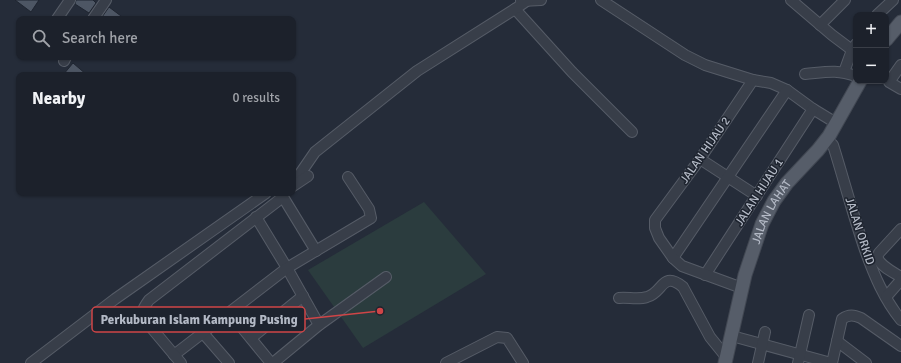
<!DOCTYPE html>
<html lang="en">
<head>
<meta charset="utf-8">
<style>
	body { margin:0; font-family:Signika,sans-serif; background:#252933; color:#f1f3f6 }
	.controls { position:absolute; right:12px; top:12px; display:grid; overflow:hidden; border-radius:8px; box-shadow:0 1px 3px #0004 }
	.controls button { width:36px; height:36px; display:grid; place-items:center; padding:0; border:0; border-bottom:1px solid #3a3e47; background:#1c212b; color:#f1f3f6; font:20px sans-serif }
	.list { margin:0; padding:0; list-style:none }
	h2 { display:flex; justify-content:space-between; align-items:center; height:52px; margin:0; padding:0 16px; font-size:17px }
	h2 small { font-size:13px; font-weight:400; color:#a0a3a9 }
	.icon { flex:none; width:22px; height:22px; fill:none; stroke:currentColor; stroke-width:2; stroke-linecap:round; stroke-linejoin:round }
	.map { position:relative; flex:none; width:901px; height:363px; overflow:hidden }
	.search { position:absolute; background:#1c212b; box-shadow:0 1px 3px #0004; left:16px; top:16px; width:280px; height:44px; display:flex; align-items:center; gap:10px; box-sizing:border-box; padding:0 14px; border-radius:8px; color:#a0a3a9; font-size:15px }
	.panel { position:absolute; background:#1c212b; box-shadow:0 1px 3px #0004; left:16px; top:72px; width:280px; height:124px; border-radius:8px }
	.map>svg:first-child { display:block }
</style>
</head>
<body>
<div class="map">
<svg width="901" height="363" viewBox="0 0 901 363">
	<rect width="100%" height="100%" fill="#252c39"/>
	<path fill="#2b3c3e" d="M424,202l62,72 -123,74 -55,-78z"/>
	<g fill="#4d5664" stroke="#1f2530">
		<path d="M15,0h24l-8,12z"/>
		<path d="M76,0h17l3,3 -7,10 -14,-9z"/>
		<path d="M109,7l16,12h-21l-2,-2z"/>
		<path d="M73,63l14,12h-24z"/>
	</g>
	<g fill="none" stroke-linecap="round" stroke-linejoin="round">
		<g stroke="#565c67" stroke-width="12">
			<g id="minor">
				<path d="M601,0l84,55 20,10 48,15 18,3 16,7 26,19 23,14"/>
				<path d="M791,0l41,35 20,15"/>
				<path d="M521,1l20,-1"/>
				<path d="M515,9l57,63 60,60"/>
				<path d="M877,15l16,-15"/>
				<path d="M57,19l13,-19"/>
				<path d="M93,19l13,-19"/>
				<path d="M820,25l25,-25"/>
				<path d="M64,61l2,-4"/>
				<path d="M901,65l-12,17 12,7"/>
				<path d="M844,72l8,-22 4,-6"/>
				<path d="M805,74c21,-2 31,-5 51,2"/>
				<path d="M827,139l6,6c11,35 20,70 32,105 9,25 19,49 36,70"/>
				<path d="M700,159l57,37"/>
				<path d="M293,184l22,-32 102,-81 98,-62 13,-9"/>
				<path d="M293,186l15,-10"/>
				<path d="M256,217l31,51 32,57"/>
				<path d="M901,229l-22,24 -2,4c3,9 16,15 24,20"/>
				<path d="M673,258l114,-168"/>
				<path d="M705,275l108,-166"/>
				<path d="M742,288l-60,-22 -9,-8 -14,-20 -4,-10v-8l45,-61 53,-79"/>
				<path d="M886,297l15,-17"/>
				<path d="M619,298c9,-1 19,2 28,-1 16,-4 15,-27 36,-10l27,50 17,21"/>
				<path d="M230,313l41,50"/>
				<path d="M203,333l26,30"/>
				<path d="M732,336l99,27"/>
				<path d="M251,338l52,-42"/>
				<path d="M837,341l29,22"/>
				<path d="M174,355l113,-87 84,-50 -2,-9 -21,-32"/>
				<path d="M31,363l84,-64 151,-106"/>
				<path d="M181,363l-37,-44c-3,-8 0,-12 5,-19l134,-103 33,54"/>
				<path d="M273,363l46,-38 67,-48"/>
				<path d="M446,363l51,-26 10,1 16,25"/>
				<path d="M758,363l7,-31"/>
				<path d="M798,363l11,-48"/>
				<path d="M832,363l10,-44c7,-5 12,-4 19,-1l40,28"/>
			</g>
		</g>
		<g stroke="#414752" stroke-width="15">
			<g id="major">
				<path d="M886,40l15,-18"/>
				<path id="s1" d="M725,363l20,-88 17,-51 12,-23 13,-18 31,-33 11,-14 31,-55"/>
			</g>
		</g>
		<use href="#minor" stroke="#383e49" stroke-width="10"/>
		<use href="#major" stroke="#565d69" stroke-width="13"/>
	</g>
	<g text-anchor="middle" stroke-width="3" stroke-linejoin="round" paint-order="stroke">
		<g font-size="12" fill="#b3b9c5" stroke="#1d232e">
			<text transform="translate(705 150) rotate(-55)" y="4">JALAN HIJAU 2</text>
			<text transform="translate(759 192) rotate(-57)" y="4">JALAN HIJAU 1</text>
			<text dy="4" stroke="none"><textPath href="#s1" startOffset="159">JALAN LAHAT</textPath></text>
			<text transform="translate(860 231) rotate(72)" y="4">JALAN ORKID</text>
		</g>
	</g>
	<path fill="none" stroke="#cf4547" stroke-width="1.5" d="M380 311L305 319"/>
	<circle fill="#cf4547" stroke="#1d232e" stroke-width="1.5" cx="380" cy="311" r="4"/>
	<rect fill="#1d232e" stroke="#cf4547" stroke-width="1.5" x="92" y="307" width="213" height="25" rx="4"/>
	<g font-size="13" text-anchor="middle" font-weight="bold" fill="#b3b9c5">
		<text x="199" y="324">Perkuburan Islam Kampung Pusing</text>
	</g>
</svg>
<div class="controls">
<button>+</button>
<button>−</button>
</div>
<div class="search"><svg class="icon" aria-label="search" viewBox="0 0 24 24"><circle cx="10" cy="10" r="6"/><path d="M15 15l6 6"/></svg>Search here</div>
<section class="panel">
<h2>Nearby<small>0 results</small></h2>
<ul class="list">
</ul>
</section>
</div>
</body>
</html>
